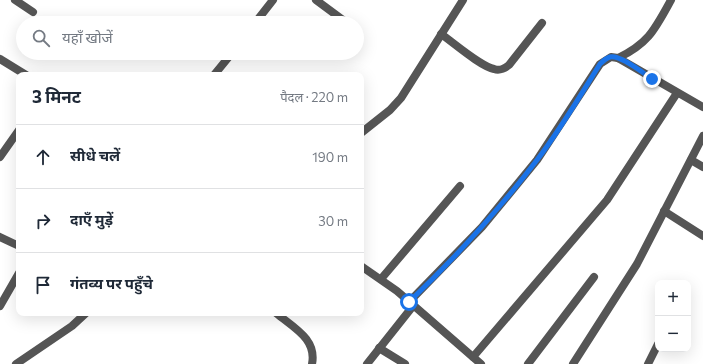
<!DOCTYPE html>
<html lang="hi">
<head>
<meta charset="utf-8">
<style>
	body { margin:0; font-family:Commissioner,"Noto Sans Devanagari",sans-serif; background:#f2f2f3; color:#1f2937 }
	.controls { position:absolute; right:12px; bottom:12px; display:grid; overflow:hidden; border-radius:8px; box-shadow:0 4px 16px #0002 }
	.controls button { width:36px; height:36px; display:grid; place-items:center; padding:0; border:0; border-bottom:1px solid #e0e1e3; background:#fff; color:#1f2937; font:20px sans-serif }
	.stop { position:absolute; width:12px; height:12px; margin:-9px; border:3px solid #1a73e8; border-radius:50%; background:#fff }
	.stop.end { background:#1a73e8; border-color:#fff; box-shadow:0 1px 4px #0008 }
	.list { margin:0; padding:0; list-style:none }
	h2 { display:flex; justify-content:space-between; align-items:center; height:52px; margin:0; padding:0 16px; font-size:17px }
	h2 small { font-size:13px; font-weight:400; color:#747a83 }
	.list li { display:grid; grid-template-columns:26px 1fr auto; gap:12px; align-items:center; box-sizing:border-box; height:64px; padding:0 16px; border-top:1px solid #e0e1e3 }
	.list b { display:block; font-size:15px; white-space:nowrap }
	.list em { font-size:13px; font-style:normal; color:#747a83 }
	.icon { flex:none; width:22px; height:22px; fill:none; stroke:currentColor; stroke-width:2; stroke-linecap:round; stroke-linejoin:round }
	.map { position:relative; flex:none; width:703px; height:364px; overflow:hidden }
	.search { position:absolute; background:#fff; box-shadow:0 4px 16px #0002; left:16px; top:16px; width:348px; height:44px; display:flex; align-items:center; gap:10px; box-sizing:border-box; padding:0 14px; border-radius:22px; color:#747a83; font-size:15px }
	.panel { position:absolute; background:#fff; box-shadow:0 4px 16px #0002; left:16px; top:72px; width:348px; height:244px; border-radius:8px }
	.map>svg:first-child { display:block }
</style>
</head>
<body>
<div class="map">
<svg width="703" height="364" viewBox="0 0 703 364">
	<rect width="100%" height="100%" fill="#fff"/>
	<g fill="none" stroke-linecap="round" stroke-linejoin="round">
		<g stroke="#555" stroke-width="8">
			<path d="M15,0l18,12"/>
			<path d="M316,0l31,23"/>
			<path d="M255,23l18,-23"/>
			<path d="M357,31l1,1"/>
			<path d="M441,34c13,9 39,32 53,35 6,2 10,0 15,-4l33,-42"/>
			<path d="M618,58c31,-15 37,-29 53,-58"/>
			<path d="M0,59l26,16"/>
			<path d="M214,75l18,-22"/>
			<path d="M361,133l29,-23 11,-12 62,-98"/>
			<path d="M0,157l19,-27"/>
			<path d="M691,160l12,7"/>
			<path d="M664,211l39,25"/>
			<path d="M0,237l19,9"/>
			<path d="M361,266l36,25 84,73"/>
			<path d="M381,279l79,-93"/>
			<path d="M409,302l73,-75 55,-67 63,-96 11,-7 7,1 85,49"/>
			<path d="M0,306l19,-33"/>
			<path d="M276,313c18,15 41,26 36,51"/>
			<path d="M379,348l26,16"/>
			<path d="M473,357l134,-157 70,-107"/>
			<path d="M16,364l56,-38 14,-13"/>
			<path d="M367,364l46,-58"/>
			<path d="M528,364l66,-87"/>
			<path d="M573,364l64,-100 66,-128"/>
			<path d="M648,364l10,-20"/>
		</g>
	</g>
	<g fill="none" stroke-linecap="round" stroke-linejoin="round">
		<path stroke="#1a73e8" stroke-width="5" d="M409,302c46,-44 89,-91 128,-142 23,-30 43,-64 63,-96 3,-3 6,-6 10,-7 11,-2 33,16 42,22"/>
	</g>
</svg>
<div class="controls">
<button>+</button>
<button>−</button>
</div>
<div class="stop" style="left:409px;top:302px"></div>
<div class="stop end" style="left:652px;top:79px"></div>
<div class="search"><svg class="icon" aria-label="search" viewBox="0 0 24 24"><circle cx="10" cy="10" r="6"/><path d="M15 15l6 6"/></svg>यहाँ खोजें</div>
<section class="panel">
<h2>3 मिनट<small>पैदल · 220 m</small></h2>
<ul class="list">
<li><svg class="icon" aria-label="ahead" viewBox="0 0 24 24"><path d="M12 20V5M6 11l6-6 6 6"/></svg><div><b>सीधे चलें</b></div><em>190 m</em></li>
<li><svg class="icon" aria-label="right" viewBox="0 0 24 24"><path d="M7 20v-9h11M14 6l5 5-5 5"/></svg><div><b>दाएँ मुड़ें</b></div><em>30 m</em></li>
<li><svg class="icon" aria-label="arrive" viewBox="0 0 24 24"><path d="M6 21V4h12l-3 4 3 4H6"/></svg><div><b>गंतव्य पर पहुँचे</b></div></li>
</ul>
</section>
</div>
</body>
</html>
